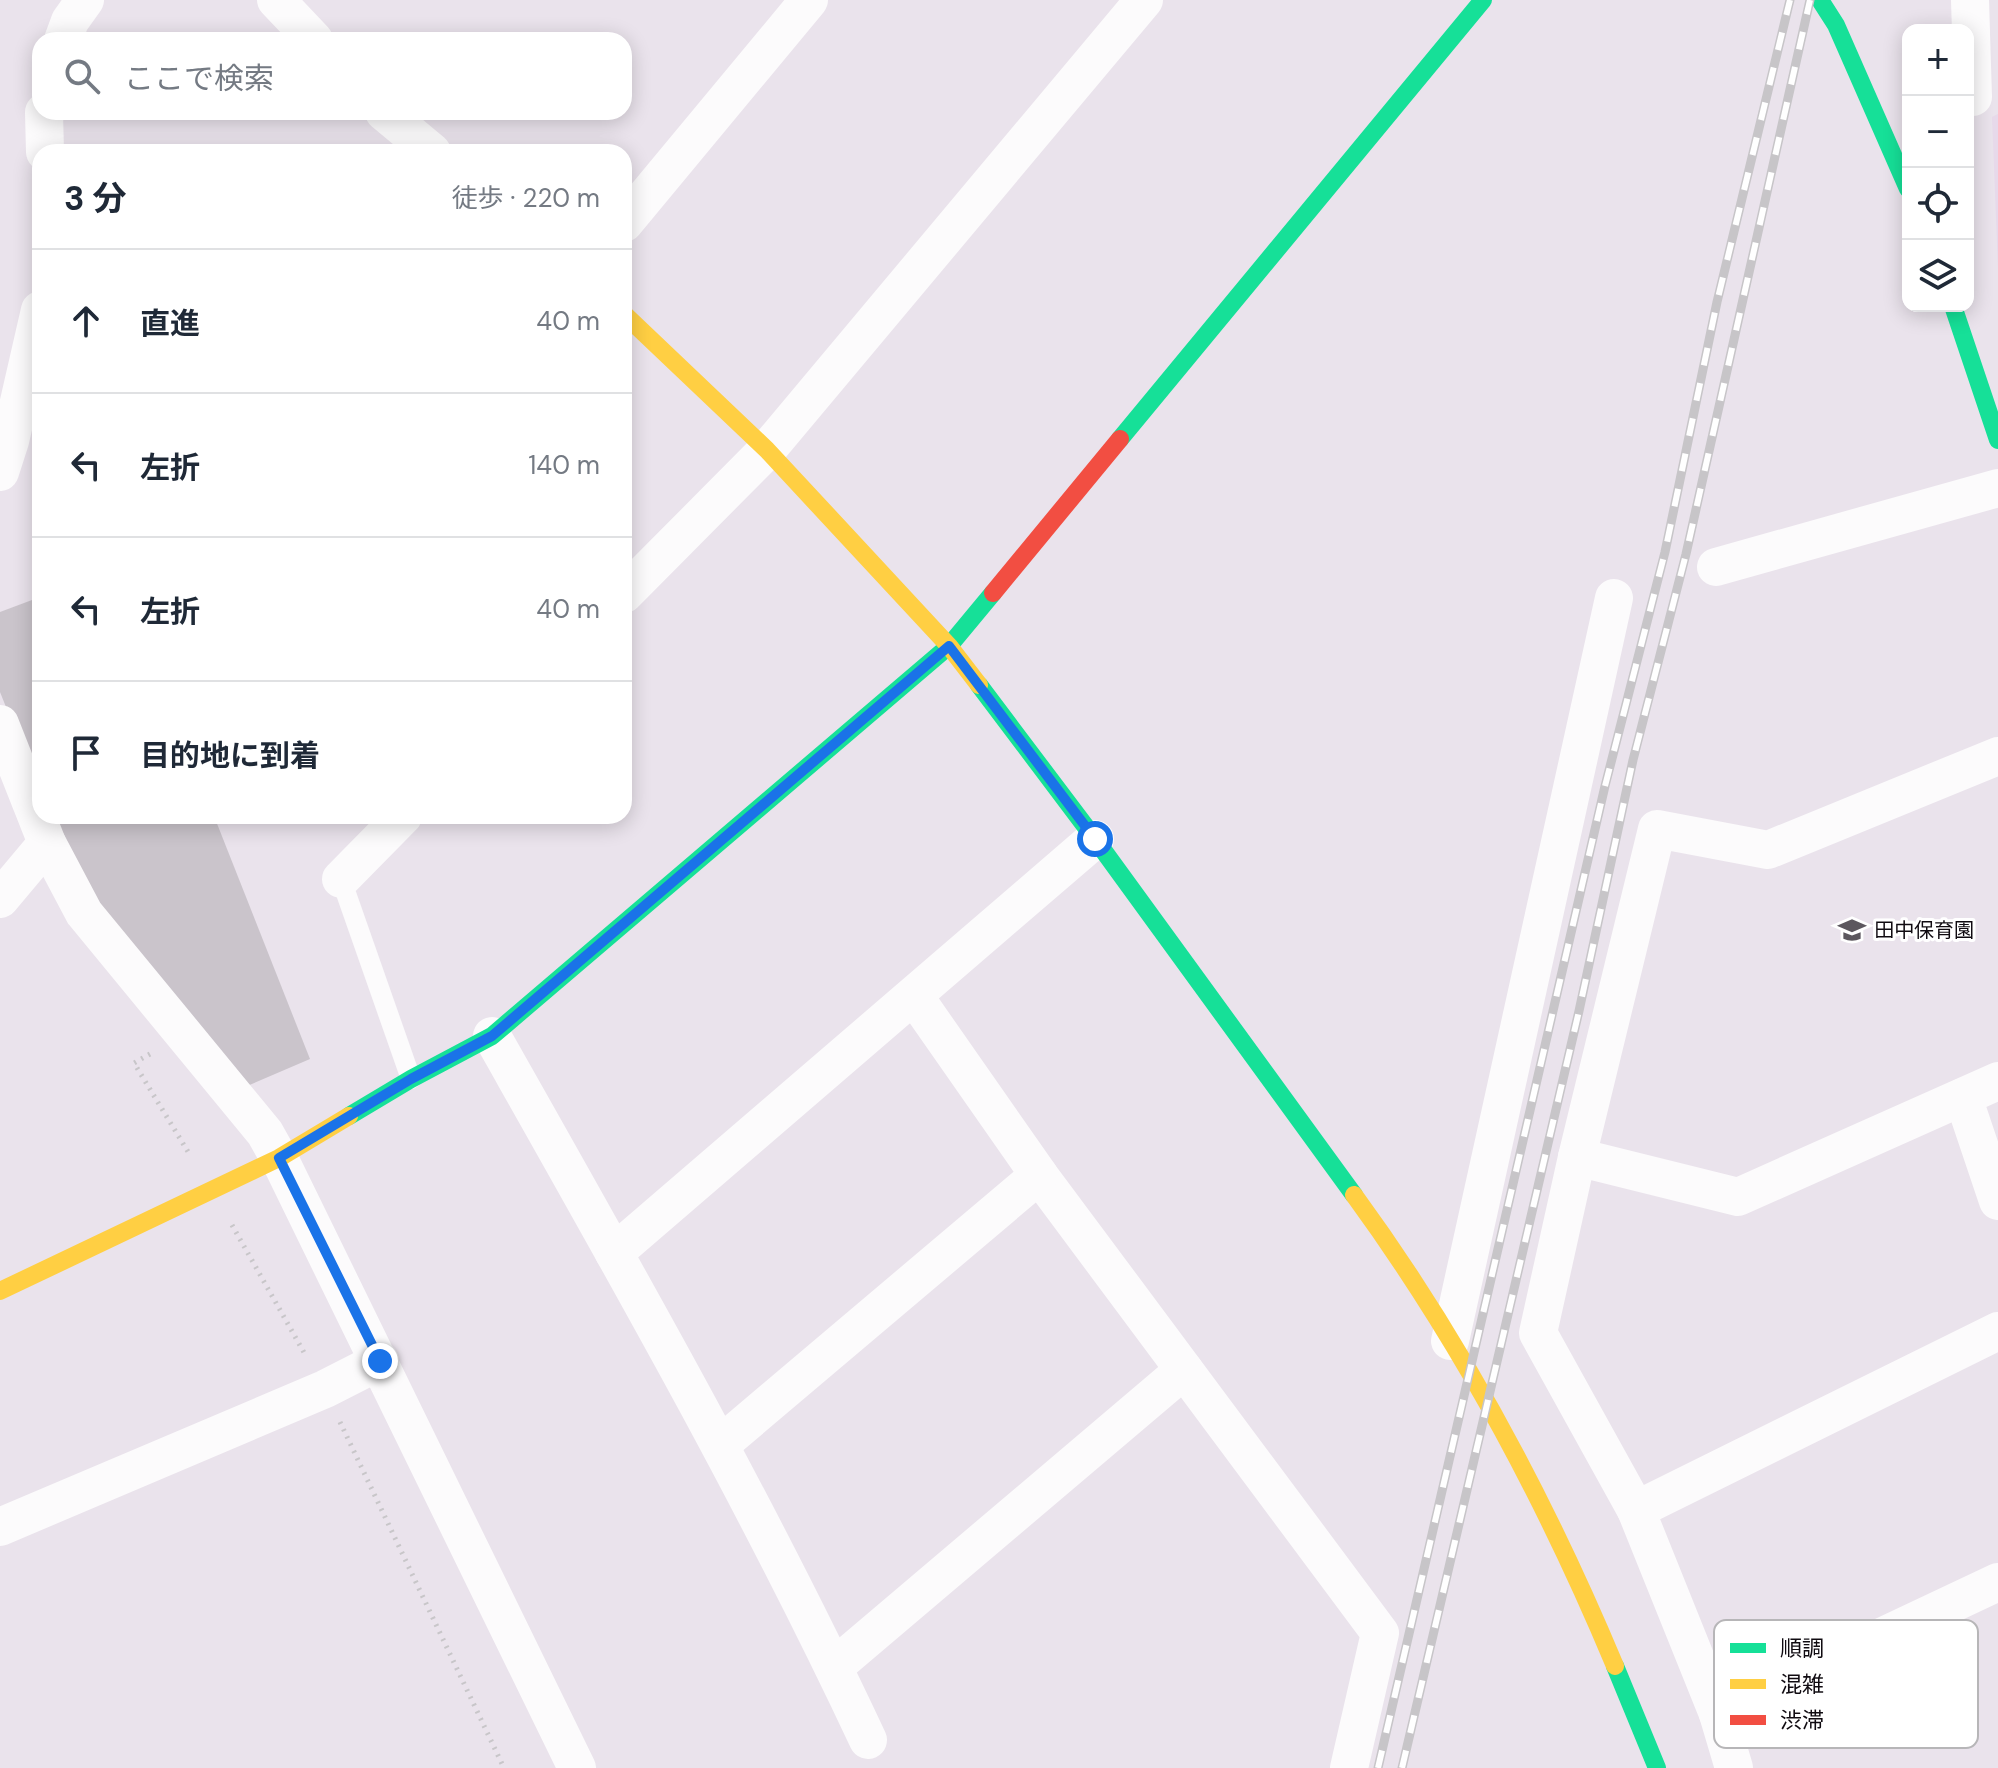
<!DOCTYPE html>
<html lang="ja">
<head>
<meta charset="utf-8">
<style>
	body { margin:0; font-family:"DM Sans","Noto Sans JP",sans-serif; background:#f6f6f7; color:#1f2937 }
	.controls { position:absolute; right:24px; top:24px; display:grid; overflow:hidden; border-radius:16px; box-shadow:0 4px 20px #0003 }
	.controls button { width:72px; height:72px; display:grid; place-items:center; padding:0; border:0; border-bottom:2px solid #e0e1e3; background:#fff; color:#1f2937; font:40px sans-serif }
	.stop { position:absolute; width:24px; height:24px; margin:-18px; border:6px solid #1a73e8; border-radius:50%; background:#fff }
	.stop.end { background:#1a73e8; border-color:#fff; box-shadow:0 2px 8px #0008 }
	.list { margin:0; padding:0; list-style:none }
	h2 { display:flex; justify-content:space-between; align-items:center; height:104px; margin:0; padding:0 32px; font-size:34px }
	h2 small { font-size:26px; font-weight:400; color:#747a83 }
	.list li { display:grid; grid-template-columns:52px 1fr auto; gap:24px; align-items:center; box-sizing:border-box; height:144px; padding:0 32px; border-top:2px solid #e0e1e3 }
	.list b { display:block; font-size:30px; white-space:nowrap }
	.list em { font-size:26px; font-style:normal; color:#747a83 }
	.icon { flex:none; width:44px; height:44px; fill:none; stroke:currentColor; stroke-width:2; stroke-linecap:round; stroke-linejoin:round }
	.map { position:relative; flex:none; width:1998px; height:1768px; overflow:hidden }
	.search { position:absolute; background:#fff; box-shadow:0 4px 20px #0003; left:32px; top:32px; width:600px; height:88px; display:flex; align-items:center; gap:20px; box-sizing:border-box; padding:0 28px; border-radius:24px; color:#747a83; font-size:30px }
	.panel { position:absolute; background:#fff; box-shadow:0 4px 20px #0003; left:32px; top:144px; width:600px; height:680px; border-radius:24px }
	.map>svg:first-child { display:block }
</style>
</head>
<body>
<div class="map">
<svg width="1998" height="1768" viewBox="0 0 1998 1768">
	<rect width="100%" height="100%" fill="#eae3ec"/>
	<path fill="#e7d9ea" d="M1998,114v154l-6,-151z"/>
	<g fill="#cac4cb">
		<path d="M40,597v195l-40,-100v-80z"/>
		<path d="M49,816h165l96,243 -70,30 -141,-176z"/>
	</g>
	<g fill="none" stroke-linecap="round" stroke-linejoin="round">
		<g stroke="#c8c6c9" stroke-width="5" stroke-dasharray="2 6" stroke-linecap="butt">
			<path d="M150,1054l-16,9 56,92"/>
			<path d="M232,1225l74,131"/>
			<path d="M340,1422l164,346"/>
		</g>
		<path stroke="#fcfbfc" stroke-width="20" d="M341,879l70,200"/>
		<g stroke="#fcfbfc" stroke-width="38">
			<path d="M276,0l38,40"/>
			<path d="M1970,0l3,97"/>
			<path d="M63,40l7,-19 15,-21"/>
			<path d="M44,112l1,40"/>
			<path d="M384,112l48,40"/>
			<path d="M624,223l185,-223"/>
			<path d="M0,472l10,-31 30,-131"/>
			<path d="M1716,567l282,-79"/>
			<path d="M624,594l143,-144 377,-450"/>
			<path d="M0,724l47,119 37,70 181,220 14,25 298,610"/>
			<path d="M341,879l62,-63"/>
			<path d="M0,899l47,-56"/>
			<path d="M914,996l125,179 341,458 -31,135"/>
			<path d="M492,1036c131,232 263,463 376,704"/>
			<path d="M1963,1097l35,104"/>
			<path d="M1577,1157l80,-328 111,21 230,-94"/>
			<path d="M614,1253l481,-414"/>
			<path d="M1450,1341l164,-743"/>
			<path d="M720,1445l319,-270"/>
			<path d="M1636,1510l-98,-177 39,-176 161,40 260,-116"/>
			<path d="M0,1527l325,-138 55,-28"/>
			<path d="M834,1667l350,-297"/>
			<path d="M1718,1714l280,-132"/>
			<path d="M1734,1768l-16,-54 -82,-204 362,-179"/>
		</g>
		<g stroke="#16e098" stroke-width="18">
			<path d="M1820,0l16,25 72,164"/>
			<path d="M1953,306l45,134"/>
			<path d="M1120,439l363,-439"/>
			<path d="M979,685l116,154 259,356"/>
			<path d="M349,1116l62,-37 81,-43 457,-390 44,-53"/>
			<path d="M1615,1666l42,102"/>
		</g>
		<g stroke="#ffcf43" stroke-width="18">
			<path d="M624,314l143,136 182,196 30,39"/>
			<path d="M1354,1195c106,145 192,306 261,471"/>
			<path d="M0,1291l279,-133 70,-42"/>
		</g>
		<path stroke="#f24e42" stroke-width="18" d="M993,593l127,-154"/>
		<g stroke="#c7c5c8" stroke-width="9">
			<g id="rail">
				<path d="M1378,1768l227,-982 60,-234 52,-250 73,-302"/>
				<path d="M1402,1768l177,-757 54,-251 53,-206 124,-554"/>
			</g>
		</g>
		<use href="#rail" stroke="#fff" stroke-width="6" stroke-dasharray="18" stroke-linecap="butt"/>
	</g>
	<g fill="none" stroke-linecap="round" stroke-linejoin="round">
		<path stroke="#1a73e8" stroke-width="10" d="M380,1361l-101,-203 132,-79 81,-43 457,-390 146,193"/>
	</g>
	<defs>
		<g id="school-bare" transform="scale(2.16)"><path d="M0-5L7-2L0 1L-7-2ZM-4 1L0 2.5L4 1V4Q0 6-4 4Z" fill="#5c575e" stroke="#fff" stroke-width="2.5" paint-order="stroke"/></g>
	</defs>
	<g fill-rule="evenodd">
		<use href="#school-bare" x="1852" y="930"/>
	</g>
	<g text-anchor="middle" stroke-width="6" stroke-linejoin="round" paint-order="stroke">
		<g font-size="20" fill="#100b11" stroke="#fff" text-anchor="start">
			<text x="1874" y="937">田中保育園</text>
		</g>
	</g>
	<rect x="1714" y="1620" width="264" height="128" rx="12" fill="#fff" stroke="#b7b6b8" stroke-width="2"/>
	<rect x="1730" y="1643" width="36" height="10" fill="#16e098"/>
	<rect x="1730" y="1679" width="36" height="10" fill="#ffcf43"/>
	<rect x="1730" y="1715" width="36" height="10" fill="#f24e42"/>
	<g font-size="22" fill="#100b11">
		<text x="1780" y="1656">順調</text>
		<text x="1780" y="1692">混雑</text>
		<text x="1780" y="1728">渋滞</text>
	</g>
</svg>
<div class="controls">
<button>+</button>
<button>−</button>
<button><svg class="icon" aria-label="locate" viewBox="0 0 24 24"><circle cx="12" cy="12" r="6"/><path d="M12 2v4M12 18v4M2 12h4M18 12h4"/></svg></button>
<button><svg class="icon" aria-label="layers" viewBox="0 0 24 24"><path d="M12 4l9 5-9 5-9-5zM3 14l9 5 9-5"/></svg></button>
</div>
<div class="stop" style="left:1095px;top:839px"></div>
<div class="stop end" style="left:380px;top:1361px"></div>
<div class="search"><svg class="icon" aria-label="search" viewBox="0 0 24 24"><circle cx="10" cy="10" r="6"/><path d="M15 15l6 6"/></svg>ここで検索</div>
<section class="panel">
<h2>3 分<small>徒歩 · 220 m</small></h2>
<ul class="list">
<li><svg class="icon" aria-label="ahead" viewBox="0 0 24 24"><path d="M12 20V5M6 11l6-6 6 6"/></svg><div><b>直進</b></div><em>40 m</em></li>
<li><svg class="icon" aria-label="left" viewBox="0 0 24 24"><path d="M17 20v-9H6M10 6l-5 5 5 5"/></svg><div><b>左折</b></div><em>140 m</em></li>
<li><svg class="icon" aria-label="left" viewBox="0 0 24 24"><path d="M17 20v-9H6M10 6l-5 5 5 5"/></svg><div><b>左折</b></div><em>40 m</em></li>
<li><svg class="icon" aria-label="arrive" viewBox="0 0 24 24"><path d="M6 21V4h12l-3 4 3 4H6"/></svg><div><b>目的地に到着</b></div></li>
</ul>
</section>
</div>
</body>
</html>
